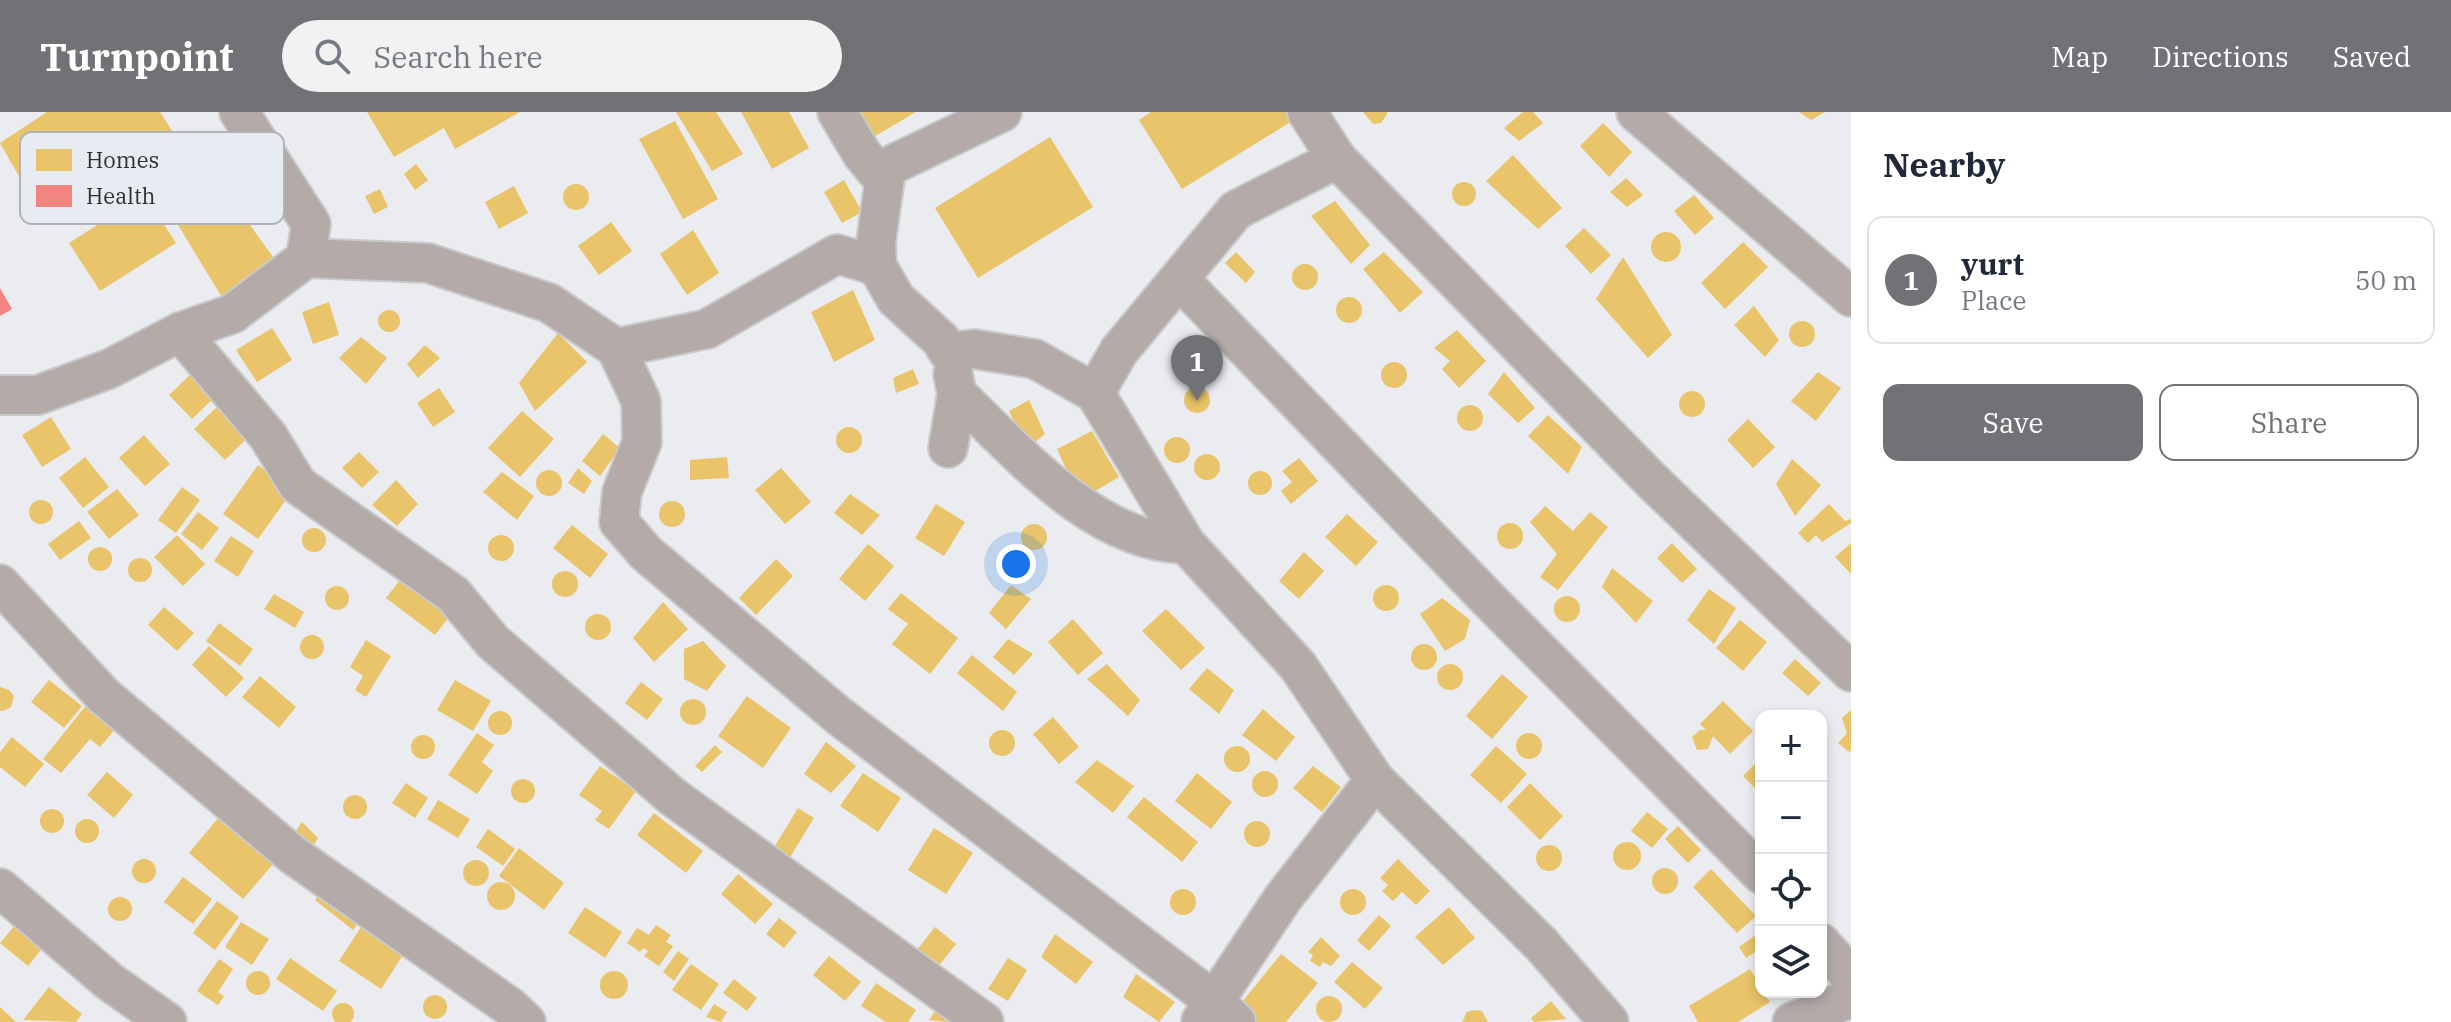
<!DOCTYPE html>
<html lang="en">
<head>
<meta charset="utf-8">
<style>
	body { margin:0; font-family:"IBM Plex Serif",serif; background:#f2f2f3; color:#1f2937 }
	.controls { position:absolute; right:24px; bottom:24px; display:grid; overflow:hidden; border-radius:16px; box-shadow:0 4px 12px #0003 }
	.controls button { width:72px; height:72px; display:grid; place-items:center; padding:0; border:0; border-bottom:2px solid #e0e1e3; background:#fff; color:#1f2937; font:40px sans-serif }
	.you { position:absolute; left:1016px; top:452px; width:28px; height:28px; margin:-20px; border:6px solid #fff; border-radius:50%; background:#1a73e8; box-shadow:0 0 0 12px #1a73e833 }
	.badge { display:grid; place-items:center; width:52px; height:52px; border-radius:50%; background:#707275; color:#fff; font-size:26px; font-weight:700 }
	.pin { position:absolute; translate:-50% -66px; filter:drop-shadow(0 2px 4px #0008) }
	.pin::after { content:''; position:absolute; top:42px; width:28px; height:24px; background:inherit; clip-path:polygon(0 0,100% 0,50% 100%) }
	.list { margin:0; padding:0; list-style:none }
	h2 { display:flex; justify-content:space-between; align-items:center; height:104px; margin:0; padding:0 32px; font-size:34px }
	h2 small { font-size:26px; font-weight:400; color:#747a83 }
	.list li { display:grid; grid-template-columns:52px 1fr auto; gap:24px; align-items:center; box-sizing:border-box; height:128px; margin:0 16px 16px; padding:0 16px; border:2px solid #e0e1e3; border-radius:16px }
	.list b { display:block; font-size:30px; white-space:nowrap }
	.list p { margin:0; font-size:26px; white-space:nowrap; color:#747a83 }
	.list em { font-size:26px; font-style:normal; color:#747a83 }
	.actions { display:flex; gap:16px; padding:24px 32px }
	.actions a { flex:1; padding:18px 0; border:2px solid #707275; border-radius:16px; text-align:center; font-size:28px; color:#707275 }
	.actions .main { background:#707275; color:#fff }
	.icon { flex:none; width:44px; height:44px; fill:none; stroke:currentColor; stroke-width:2; stroke-linecap:round; stroke-linejoin:round }
	.map { position:relative; flex:none; width:1851px; height:910px; overflow:hidden }
	header { display:flex; align-items:center; gap:48px; box-sizing:border-box; height:112px; padding:0 40px; background:#707275; color:#fff }
	header strong { font-size:38px }
	nav { display:flex; gap:44px; margin-inline-start:auto; font-size:28px }
	.search { width:560px; height:72px; background:#f2f2f3; display:flex; align-items:center; gap:20px; box-sizing:border-box; padding:0 28px; border-radius:44px; color:#747a83; font-size:30px }
	main { display:flex }
	aside { flex:1; background:#fff }
	.map>svg:first-child { display:block }
</style>
</head>
<body>
<header>
<strong>Turnpoint</strong>
<div class="search"><svg class="icon" aria-label="search" viewBox="0 0 24 24"><circle cx="10" cy="10" r="6"/><path d="M15 15l6 6"/></svg>Search here</div>
<nav><a>Map</a><a>Directions</a><a>Saved</a></nav>
</header>
<main>
<div class="map">
<svg width="1851" height="910" viewBox="0 0 1851 910">
	<rect width="100%" height="100%" fill="#eaecef"/>
	<g fill="#e9c46a">
		<path d="M47,0h113l52,81 -17,14 28,-19 56,77 -53,39 -51,-84 -12,3 13,20 -76,48 -31,-48 63,-40 -43,-49 -61,38 -28,-49z"/>
		<path d="M367,0h153l-65,37 -11,-21 -50,29z"/>
		<path d="M676,0h40l27,42 -31,17z"/>
		<path d="M741,0h48l20,36 -37,21z"/>
		<path d="M857,0h59l-44,26z"/>
		<path d="M1151,0h142l4,6 -115,71 -43,-69z"/>
		<path d="M1363,0h24v2l-6,9 -8,1z"/>
		<path d="M1523,0h10l10,11 -24,18 -15,-13z"/>
		<path d="M1799,0h26l-14,8z"/>
		<path d="M675,9l43,78 -35,20 -44,-80z"/>
		<path d="M1603,11l29,29 -23,25 -29,-31z"/>
		<path d="M1050,25l43,70 -115,71 -43,-70z"/>
		<path d="M1513,43l49,53 -24,21 -52,-48z"/>
		<path d="M416,52l12,16 -13,10 -11,-16z"/>
		<path d="M1626,66l17,17 -16,12 -17,-15z"/>
		<path d="M844,68l18,32 -20,11 -18,-31z"/>
		<circle cx="1464" cy="82" r="12"/>
		<circle cx="576" cy="85" r="13"/>
		<path d="M514,74l14,27 -29,16 -14,-27z"/>
		<path d="M380,77l8,18 -14,7 -9,-18z"/>
		<path d="M1694,83l20,23 -19,17 -21,-24z"/>
		<path d="M1335,89l35,44 -19,19 -40,-48z"/>
		<path d="M611,110l21,29 -33,24 -21,-29z"/>
		<path d="M1584,116l27,27 -20,19 -26,-28z"/>
		<path d="M693,118l26,43 -32,22 -27,-41z"/>
		<circle cx="1666" cy="135" r="15"/>
		<path d="M1743,130l25,25 -43,42 -24,-26z"/>
		<path d="M1236,140l19,20 -9,11 -21,-20z"/>
		<path d="M1384,140l39,40 -23,21 -37,-44z"/>
		<path d="M1623,145l49,78 -24,23 -52,-59z"/>
		<circle cx="1305" cy="165" r="13"/>
		<path d="M853,178l22,50 -41,22 -23,-50z"/>
		<circle cx="1349" cy="198" r="13"/>
		<path d="M329,190l10,33 -26,9 -11,-32z"/>
		<path d="M1754,194l25,34 -14,17 -31,-32z"/>
		<circle cx="389" cy="209" r="11"/>
		<circle cx="1802" cy="222" r="13"/>
		<path d="M272,216l20,32 -35,22 -21,-32z"/>
		<path d="M1457,218l29,31 -27,27 -17,-19 8,-8 -16,-13z"/>
		<path d="M558,221l29,29 -52,49 -16,-28z"/>
		<path d="M1200,223l9,11 -22,19 -9,-11z"/>
		<path d="M361,225l26,21 -21,26 -27,-26z"/>
		<path d="M425,233l15,13 -22,20 -11,-14z"/>
		<circle cx="1394" cy="263" r="13"/>
		<path d="M913,257l6,15 -23,9 -3,-15z"/>
		<path d="M1504,260l31,36 -17,15 -30,-29z"/>
		<path d="M1818,260l23,16 -25,33 -25,-20z"/>
		<path d="M192,261l23,24 -23,22 -23,-24z"/>
		<circle cx="1197" cy="288" r="13"/>
		<path d="M439,276l16,24 -22,15 -16,-24z"/>
		<circle cx="1692" cy="292" r="13"/>
		<path d="M1029,288l16,34 -19,16 -17,-39z"/>
		<path d="M221,291l30,31 -26,26 -31,-31z"/>
		<circle cx="1470" cy="306" r="13"/>
		<path d="M522,299l32,28 -34,38 -32,-29z"/>
		<path d="M1548,303l34,32 -14,27 -40,-38z"/>
		<path d="M51,305l20,32 -29,18 -20,-32z"/>
		<path d="M1748,307l27,28 -22,21 -26,-28z"/>
		<circle cx="849" cy="328" r="13"/>
		<path d="M1092,319l27,46 -39,23 -23,-51z"/>
		<path d="M603,322l17,14 -20,28 -18,-15z"/>
		<path d="M144,323l26,29 -25,22 -26,-28z"/>
		<circle cx="1177" cy="338" r="13"/>
		<path d="M359,340l20,20 -17,16 -20,-20z"/>
		<circle cx="1207" cy="355" r="13"/>
		<path d="M85,345l24,30 -26,21 -24,-30z"/>
		<path d="M727,345l2,21 -39,2v-20z"/>
		<path d="M1299,346l19,23 -27,23 -10,-13 11,-9 -10,-11z"/>
		<path d="M1792,347l29,26 -26,31 -19,-32z"/>
		<path d="M258,353l35,25 -35,49 -35,-25z"/>
		<path d="M578,356l14,13 -8,13 -16,-11z"/>
		<path d="M781,356l30,34 -26,22 -30,-34z"/>
		<circle cx="549" cy="371" r="13"/>
		<circle cx="1260" cy="371" r="12"/>
		<path d="M502,360l32,24 -17,24 -34,-28z"/>
		<path d="M396,368l22,24 -21,22 -25,-21z"/>
		<path d="M182,375l18,13 -24,33 -18,-13z"/>
		<path d="M117,377l22,26 -30,24 -22,-27z"/>
		<path d="M850,382l30,21 -18,20 -28,-22z"/>
		<circle cx="41" cy="400" r="12"/>
		<circle cx="672" cy="402" r="13"/>
		<path d="M936,392l29,18 -21,34 -29,-18z"/>
		<path d="M1829,392l16,17 6,-2v4l-29,19 -6,-7 -8,8 -10,-10z"/>
		<path d="M1545,394l28,25 17,-19 18,15 -50,63 -18,-13 17,-23 -27,-32z"/>
		<path d="M198,400l21,16 -17,22 -21,-16z"/>
		<path d="M1347,402l31,28 -22,24 -31,-29z"/>
		<path d="M79,409l12,17 -31,22 -12,-16z"/>
		<circle cx="1510" cy="424" r="13"/>
		<circle cx="1034" cy="425" r="13"/>
		<path d="M572,413l36,29 -18,24 -37,-30z"/>
		<circle cx="314" cy="428" r="12"/>
		<circle cx="501" cy="436" r="13"/>
		<path d="M177,423l28,29 -22,22 -29,-29z"/>
		<path d="M231,424l23,15 -16,26 -24,-16z"/>
		<path d="M1672,431l25,26 -15,14 -25,-25z"/>
		<path d="M1851,431v31l-16,-17z"/>
		<path d="M868,432l26,22 -29,35 -26,-22z"/>
		<circle cx="100" cy="447" r="12"/>
		<path d="M1304,440l20,19 -25,28 -20,-18z"/>
		<circle cx="140" cy="458" r="12"/>
		<path d="M776,447l17,17 -37,39 -17,-17z"/>
		<path d="M1612,456l41,33 -17,22 -34,-36z"/>
		<circle cx="565" cy="472" r="13"/>
		<path d="M407,459l49,37 -21,27 -49,-37z"/>
		<circle cx="1386" cy="486" r="13"/>
		<path d="M1011,473l20,14 -25,30 -17,-16z"/>
		<circle cx="337" cy="486" r="12"/>
		<path d="M1709,477l27,19 -22,36 -27,-24z"/>
		<path d="M901,481l57,45 -28,36 -38,-30 16,-20 -20,-15z"/>
		<path d="M274,482l30,18 -9,16 -31,-19z"/>
		<circle cx="1567" cy="497" r="13"/>
		<path d="M1442,486l28,22 -5,19 -20,12 -25,-37z"/>
		<path d="M663,490l25,27 -34,33 -21,-24z"/>
		<path d="M164,495l30,26 -17,18 -29,-26z"/>
		<path d="M1166,497l39,39 -24,22 -39,-39z"/>
		<circle cx="598" cy="515" r="13"/>
		<path d="M1073,507l30,34 -25,22 -30,-33z"/>
		<path d="M1740,508l27,22 -24,29 -27,-23z"/>
		<path d="M219,511l34,26 -13,17 -34,-25z"/>
		<circle cx="312" cy="535" r="12"/>
		<path d="M1008,527l25,15 -19,21 -21,-18z"/>
		<path d="M366,528l25,16 -25,41 -11,-7 8,-14 -13,-9z"/>
		<path d="M703,529l23,25 -19,25 -23,-12v-30z"/>
		<circle cx="1424" cy="545" r="13"/>
		<path d="M209,534l35,32 -18,19 -34,-32z"/>
		<path d="M972,543l45,37 -14,19 -46,-38z"/>
		<path d="M1795,547l26,24 -13,13 -26,-23z"/>
		<circle cx="1450" cy="565" r="13"/>
		<path d="M1107,552l33,36 -12,16 -41,-37z"/>
		<path d="M1207,556l27,22 -15,24 -30,-25z"/>
		<path d="M1502,562l26,23 -36,42 -26,-23z"/>
		<path d="M260,564l36,31 -17,21 -37,-31z"/>
		<path d="M49,568l33,26 -18,22 -33,-26z"/>
		<path d="M455,568l36,21 -18,30 -36,-21z"/>
		<path d="M641,570l22,17 -16,21 -22,-17z"/>
		<path d="M0,575l9,3 5,6 -3,11 -8,4h-3z"/>
		<path d="M747,584l44,32 -28,40 -45,-32z"/>
		<circle cx="693" cy="600" r="13"/>
		<path d="M1723,589l30,30 -23,23 -17,-18 -5,13 -11,1 -5,-13 8,-7h6l-6,-6z"/>
		<path d="M88,591l29,24 -17,20 -10,-8 -29,34 -18,-14z"/>
		<path d="M1263,597l32,28 -19,24 -34,-26z"/>
		<path d="M1851,598v41l-2,1 -11,-9 9,-10 -5,-15z"/>
		<circle cx="500" cy="611" r="12"/>
		<path d="M1053,605l26,30 -20,17 -26,-30z"/>
		<circle cx="1002" cy="631" r="13"/>
		<circle cx="1529" cy="634" r="13"/>
		<path d="M477,621l17,12 -12,17 11,9 -16,23 -29,-19z"/>
		<circle cx="423" cy="635" r="12"/>
		<path d="M12,625l32,27 -19,23 -25,-20v-15z"/>
		<path d="M826,630l30,24 -25,27 -27,-19z"/>
		<path d="M715,633l7,7 -20,20 -7,-6z"/>
		<circle cx="1237" cy="647" r="13"/>
		<path d="M1496,634l31,28 -26,29 -31,-28z"/>
		<path d="M1761,646v36l-18,-18z"/>
		<path d="M1097,648l37,26 -21,27 -38,-31z"/>
		<path d="M600,654l36,25 -27,38 -14,-9 7,-9 -23,-16z"/>
		<path d="M1313,654l28,21 -19,25 -29,-24z"/>
		<circle cx="1265" cy="672" r="13"/>
		<path d="M107,660l26,23 -19,23 -27,-23z"/>
		<path d="M863,661l38,25 -23,34 -38,-26z"/>
		<path d="M1197,661l35,29 -21,27 -36,-28z"/>
		<circle cx="523" cy="679" r="12"/>
		<path d="M406,671l22,15 -13,20 -23,-15z"/>
		<path d="M1530,671l33,33 -23,24 -33,-33z"/>
		<circle cx="355" cy="695" r="12"/>
		<path d="M1144,685l54,45 -16,20 -55,-45z"/>
		<path d="M438,688l32,19 -12,19 -31,-19z"/>
		<path d="M798,696l16,10 -28,46 -16,-10z"/>
		<circle cx="52" cy="709" r="12"/>
		<path d="M1647,700l21,17 -16,19 -21,-17z"/>
		<path d="M654,701l49,38 -17,22 -49,-38z"/>
		<path d="M219,705l55,46 -31,36 -54,-46z"/>
		<circle cx="87" cy="719" r="12"/>
		<circle cx="1257" cy="722" r="13"/>
		<path d="M302,710l16,16 -7,11 -19,-13z"/>
		<path d="M1678,714l23,24 -13,13 -23,-24z"/>
		<path d="M934,716l39,25 -27,41 -38,-24z"/>
		<path d="M488,717l27,20 -12,17 -27,-19z"/>
		<circle cx="1627" cy="744" r="14"/>
		<circle cx="1549" cy="746" r="13"/>
		<path d="M519,736l45,35 -20,27 -45,-34z"/>
		<path d="M1398,747l32,32 -14,14 -14,-13 -9,9 -11,-10 6,-6 -8,-7z"/>
		<circle cx="144" cy="759" r="12"/>
		<circle cx="476" cy="761" r="13"/>
		<circle cx="1665" cy="769" r="13"/>
		<path d="M1711,757l45,47 -19,17 -44,-46z"/>
		<path d="M738,762l35,30 -18,20 -34,-30z"/>
		<path d="M183,765l29,22 -19,25 -29,-22z"/>
		<circle cx="501" cy="784" r="14"/>
		<circle cx="1183" cy="790" r="13"/>
		<circle cx="1353" cy="790" r="13"/>
		<path d="M323,779l37,29 -7,10 -38,-30z"/>
		<circle cx="120" cy="797" r="12"/>
		<path d="M217,789l22,16 -24,33 -22,-17z"/>
		<path d="M585,795l37,25 -17,26 -37,-25z"/>
		<path d="M1449,795l26,31 -32,27 -28,-28z"/>
		<path d="M1379,803l12,11 -22,25 -12,-11z"/>
		<path d="M22,805l28,22 -22,27 -28,-23z"/>
		<path d="M779,806l18,14 -13,16 -18,-14z"/>
		<path d="M241,810l28,17 -17,26 -27,-18z"/>
		<path d="M363,812l42,28 -24,37 -42,-28z"/>
		<path d="M656,813l15,10 -5,7 7,4 -14,20 -15,-10 4,-5 -5,-3 -3,4 -13,-9 10,-15 12,7z"/>
		<path d="M935,815l21,17 -19,24 -21,-17z"/>
		<path d="M1761,819v30l-6,-9 -9,6 -7,-11z"/>
		<path d="M1055,822l38,28 -17,22 -35,-27z"/>
		<path d="M1321,825l19,19 -9,10 -8,-4 -3,5 -10,-6 3,-6 -5,-3z"/>
		<path d="M678,839l11,8 -15,22 -11,-9z"/>
		<path d="M1281,842l37,29 -32,39h-31l-17,-15z"/>
		<path d="M829,844l32,26 -16,19 -32,-26z"/>
		<path d="M290,846l47,33 -14,20 -47,-32z"/>
		<path d="M1008,846l19,12 -19,31 -20,-12z"/>
		<path d="M219,847l14,10 -15,23 6,4 -6,9 -21,-14z"/>
		<path d="M1352,850l31,26 -18,21 -31,-27z"/>
		<path d="M691,852l28,20 -18,26 -29,-20z"/>
		<path d="M1750,857l20,33 -32,20h-40l-9,-16z"/>
		<circle cx="614" cy="873" r="14"/>
		<circle cx="258" cy="871" r="12"/>
		<path d="M1136,862l39,28 -16,20 -36,-25z"/>
		<path d="M734,867l23,19 -10,13 -24,-18z"/>
		<path d="M876,871l40,27 -8,12h-22l-25,-16z"/>
		<path d="M49,875l33,27 -6,8 -53,-2z"/>
		<circle cx="435" cy="895" r="12"/>
		<circle cx="1329" cy="897" r="13"/>
		<path d="M1551,889l15,18 -32,3 -3,-4z"/>
		<circle cx="343" cy="902" r="11"/>
		<path d="M714,892l13,8 -6,10 -15,-5z"/>
		<path d="M0,895l16,15h-16z"/>
		<path d="M937,896l14,10 -3,4 -19,-2z"/>
		<path d="M1474,898l8,1 6,11h-26l5,-10z"/>
	</g>
	<path fill="#f28482" d="M0,176l12,21 -12,7z"/>
	<g fill="none" stroke-linecap="round" stroke-linejoin="round">
		<g stroke="#c9cacc" stroke-width="42">
			<g id="minor">
				<path d="M239,0l72,112 -5,34"/>
				<path d="M837,0l25,42 15,18 125,-60"/>
				<path d="M1307,0l30,47 315,322 199,191"/>
				<path d="M1636,0l215,185"/>
				<path d="M877,154l-1,-24 10,-72"/>
				<path d="M1180,168l308,319 273,275"/>
				<path d="M180,220l88,104 30,49 155,109 40,48 180,155 311,225"/>
				<path d="M616,236l91,-19 130,-75 40,12 19,33 45,41 7,12 26,-3 61,10 60,34 91,151 112,122 77,114 166,164 68,78"/>
				<path d="M1095,281l24,-42 117,-141 101,-51"/>
				<path d="M957,282c62,59 138,149 229,150"/>
				<path d="M0,283h38l71,-26 71,-37 52,-18 74,-56 122,5 121,40 67,45 25,53 1,41 -20,50 -3,30 27,31 193,163 375,285 22,21"/>
				<path d="M948,336l9,-54 -4,-20"/>
				<path d="M0,472l104,112 189,159 217,152 16,15"/>
				<path d="M0,776l110,94 57,40"/>
				<path d="M1821,831l30,34"/>
				<path d="M1201,909l82,-123 92,-118"/>
				<path d="M1792,910l59,-24"/>
			</g>
		</g>
		<use href="#minor" stroke="#b4aba9" stroke-width="38"/>
	</g>
	<rect x="20" y="20" width="264" height="92" rx="12" fill="#e7ecf2" stroke="#b0b4b9" stroke-width="2"/>
	<rect x="36" y="37" width="36" height="22" fill="#e9c46a"/>
	<rect x="36" y="73" width="36" height="22" fill="#f28482"/>
	<g font-size="22" fill="#2f3033">
		<text x="86" y="56">Homes</text>
		<text x="86" y="92">Health</text>
	</g>
</svg>
<div class="controls">
<button>+</button>
<button>−</button>
<button><svg class="icon" aria-label="locate" viewBox="0 0 24 24"><circle cx="12" cy="12" r="6"/><path d="M12 2v4M12 18v4M2 12h4M18 12h4"/></svg></button>
<button><svg class="icon" aria-label="layers" viewBox="0 0 24 24"><path d="M12 4l9 5-9 5-9-5zM3 14l9 5 9-5"/></svg></button>
</div>
<div class="you"></div>
<div class="pin badge" style="left:1197px;top:289px">1</div>
</div>
<aside>
<h2>Nearby<small></small></h2>
<ul class="list">
<li><span class="badge">1</span><div><b>yurt</b><p>Place</p></div><em>50 m</em></li>
</ul>
<div class="actions"><a class="main">Save</a><a>Share</a></div>
</aside>
</main>
</body>
</html>
